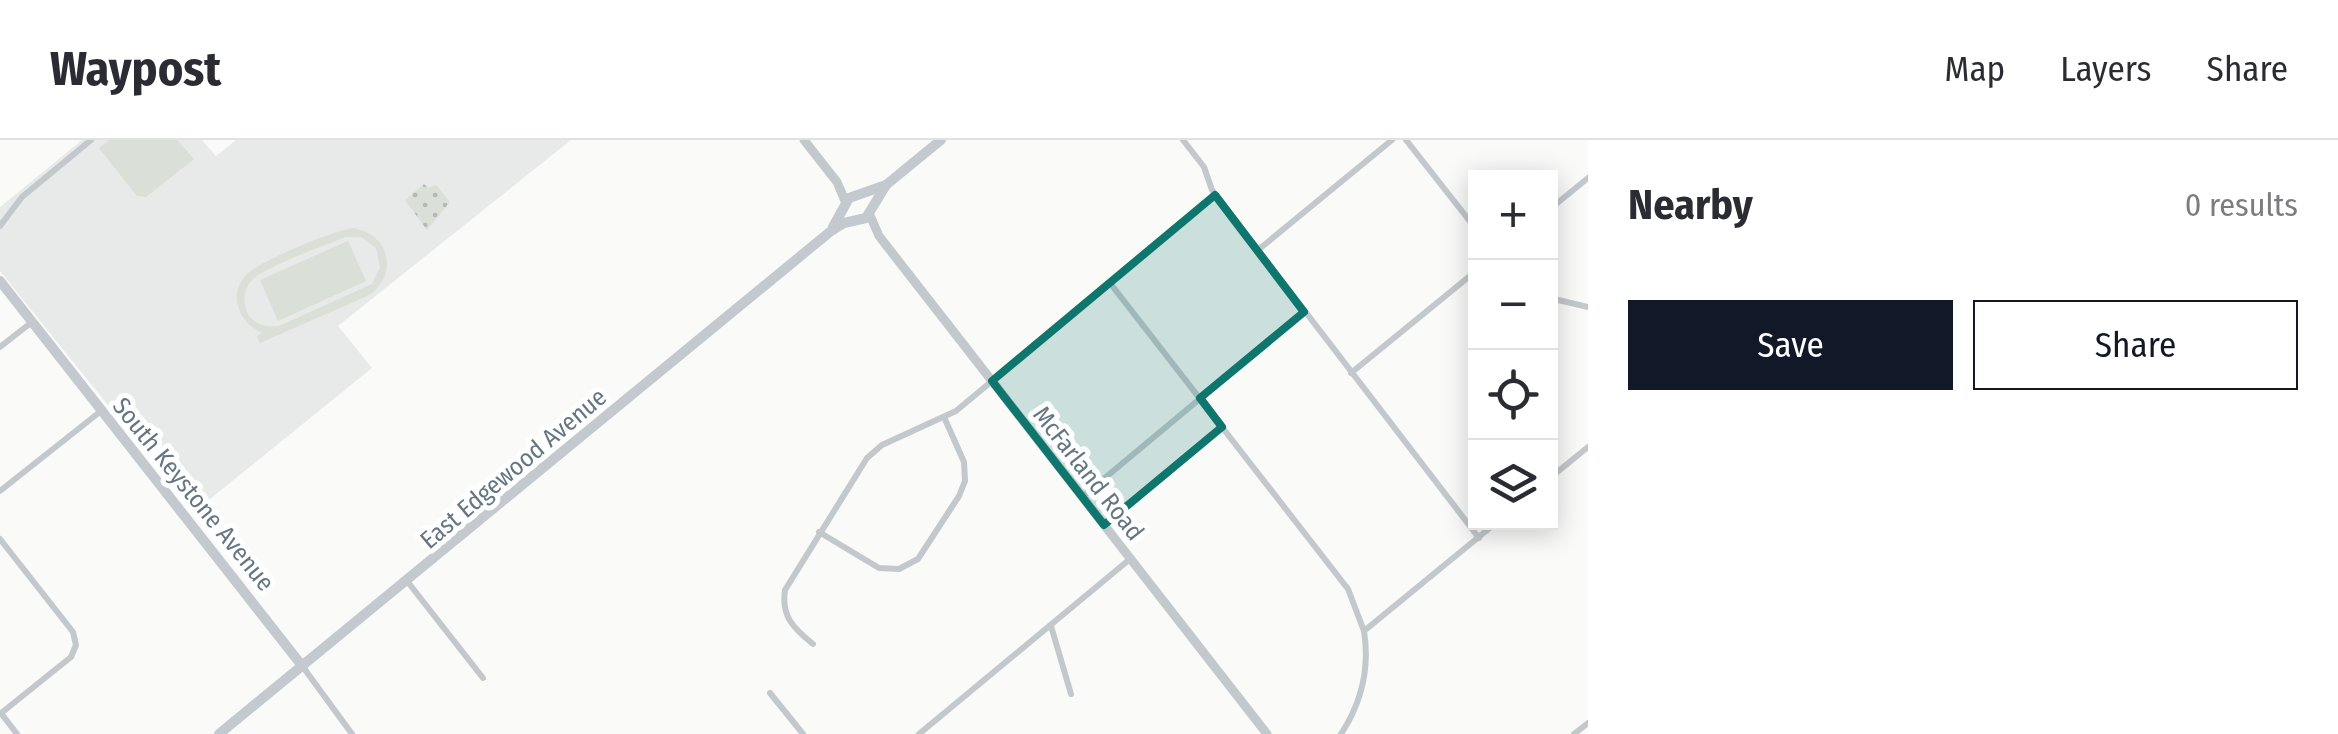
<!DOCTYPE html>
<html lang="en">
<head>
<meta charset="utf-8">
<style>
	body { margin:0; font-family:"Fira Sans Condensed",sans-serif; background:#f7f7f7; color:#2b2b33 }
	.controls { position:absolute; right:30px; top:30px; display:grid; overflow:hidden; border-radius:0px; box-shadow:0 5px 25px #0003 }
	.controls button { width:90px; height:90px; display:grid; place-items:center; padding:0; border:0; border-bottom:2px solid #e1e1e2; background:#fff; color:#2b2b33; font:50px sans-serif }
	.list { margin:0; padding:0; list-style:none }
	h2 { display:flex; justify-content:space-between; align-items:center; height:130px; margin:0; padding:0 40px; font-size:42px }
	h2 small { font-size:32px; font-weight:400; color:#7c7c81 }
	.actions { display:flex; gap:20px; padding:30px 40px }
	.actions a { flex:1; padding:22px 0; border:2px solid #111827; border-radius:0px; text-align:center; font-size:35px; color:#111827 }
	.actions .main { background:#111827; color:#fff }
	.icon { flex:none; width:55px; height:55px; fill:none; stroke:currentColor; stroke-width:2; stroke-linecap:round; stroke-linejoin:round }
	.map { position:relative; flex:none; width:1588px; height:594px; overflow:hidden }
	header { display:flex; align-items:center; gap:60px; box-sizing:border-box; height:140px; padding:0 50px; background:#fff; border-bottom:2px solid #e1e1e2 }
	header strong { font-size:48px }
	nav { display:flex; gap:55px; margin-inline-start:auto; font-size:35px }
	main { display:flex }
	aside { flex:1; background:#fff }
	.map>svg:first-child { display:block }
</style>
</head>
<body>
<header>
<strong>Waypost</strong>
<nav><a>Map</a><a>Layers</a><a>Share</a></nav>
</header>
<main>
<div class="map">
<svg width="1588" height="594" viewBox="0 0 1588 594">
	<defs>
		<pattern id="grass-dots" width="8" height="8" patternUnits="userSpaceOnUse" patternTransform="scale(2.5)"><rect width="8" height="8" fill="#dadfd7"/><path d="M2 2h.1M6 6h.1" fill="none" stroke="#b4b9b4" stroke-width="1.8" stroke-linecap="round"/></pattern>
	</defs>
	<rect width="100%" height="100%" fill="#fafaf8"/>
	<path fill="#e8e9e9" d="M82,0h120l14,16 20,-16h335l-233,186 34,42 -178,144 -194,-241v-64z"/>
	<path fill="url(#grass-dots)" d="M424,44l4,4 8,-3 14,17 -23,28 -22,-30z"/>
	<g fill="#dadfd7" fill-rule="evenodd">
		<path d="M110,0h67l17,19 -48,38 -9,-1 -38,-48z"/>
		<path d="M354,88c37,7 45,49 13,68l-107,47 -3,-7 5,-3c-26,-11 -36,-45 -10,-63 17,-12 82,-40 102,-42zM346,97h15l15,11 4,19 -8,17 -93,42c-11,1 -21,0 -29,-9 -8,-11 -8,-27 2,-37 13,-13 75,-36 94,-43z"/>
		<path d="M348,101l18,40 -88,40 -18,-41z"/>
	</g>
	<g fill="none" stroke-linecap="round" stroke-linejoin="round">
		<g stroke="#c3c8cc" stroke-width="6">
			<path d="M1183,0l21,27 8,23 267,348"/>
			<path d="M1406,0l70,89"/>
			<path d="M1550,69l38,-31"/>
			<path d="M0,86l22,-29 69,-57"/>
			<path d="M1258,110l134,-110"/>
			<path d="M1110,143l238,306 16,42"/>
			<path d="M1550,158l38,9"/>
			<path d="M0,207l32,-25"/>
			<path d="M1351,233l125,-102"/>
			<path d="M1550,338l38,-31"/>
			<path d="M0,351l101,-80"/>
			<path d="M1082,357l222,-185"/>
			<path d="M1104,385l118,-98"/>
			<path d="M819,392l60,36 20,1 19,-10 41,-63 6,-15 -1,-19 -20,-45"/>
			<path d="M0,399l73,93 3,13 -5,12 -71,57"/>
			<path d="M407,441l76,97"/>
			<path d="M1051,486l20,68"/>
			<path d="M813,504c-20,-16 -32,-28 -28,-54l82,-132 15,-13 74,-34 259,-216"/>
			<path d="M303,527l49,67"/>
			<path d="M770,553l33,41"/>
			<path d="M1,573l16,21"/>
			<path d="M919,594l211,-175"/>
			<path d="M1341,594c21,-32 29,-65 23,-103l133,-109"/>
			<path d="M1574,594l14,-11"/>
		</g>
		<g stroke="#c3c8cc" stroke-width="9">
			<path d="M804,0l33,42 9,21"/>
			<path d="M869,73l10,23 388,498"/>
		</g>
		<g stroke="#c3c9ce" stroke-width="10">
			<path d="M833,87l16,-29 37,-13 55,-45"/>
			<path d="M0,141l303,386"/>
			<path d="M219,594l612,-503 13,-8 22,-5 20,-33"/>
		</g>
	</g>
	<path fill="#0f766e" fill-opacity="0.2" stroke="#0f766e" stroke-width="8" stroke-linejoin="round" d="M1215,55l89,117 -104,86 22,29 -118,98 -112,-144z"/>
	<g text-anchor="middle" stroke-width="10" stroke-linejoin="round" paint-order="stroke">
		<g font-size="25" fill="#657683" stroke="#fff">
			<text transform="translate(513 328) rotate(-40)" y="9">East Edgewood Avenue</text>
			<text transform="translate(1089 333) rotate(52)" y="9">McFarland Road</text>
			<text transform="translate(194 354) rotate(51)" y="9">South Keystone Avenue</text>
		</g>
	</g>
</svg>
<div class="controls">
<button>+</button>
<button>−</button>
<button><svg class="icon" aria-label="locate" viewBox="0 0 24 24"><circle cx="12" cy="12" r="6"/><path d="M12 2v4M12 18v4M2 12h4M18 12h4"/></svg></button>
<button><svg class="icon" aria-label="layers" viewBox="0 0 24 24"><path d="M12 4l9 5-9 5-9-5zM3 14l9 5 9-5"/></svg></button>
</div>
</div>
<aside>
<h2>Nearby<small>0 results</small></h2>
<ul class="list">
</ul>
<div class="actions"><a class="main">Save</a><a>Share</a></div>
</aside>
</main>
</body>
</html>
